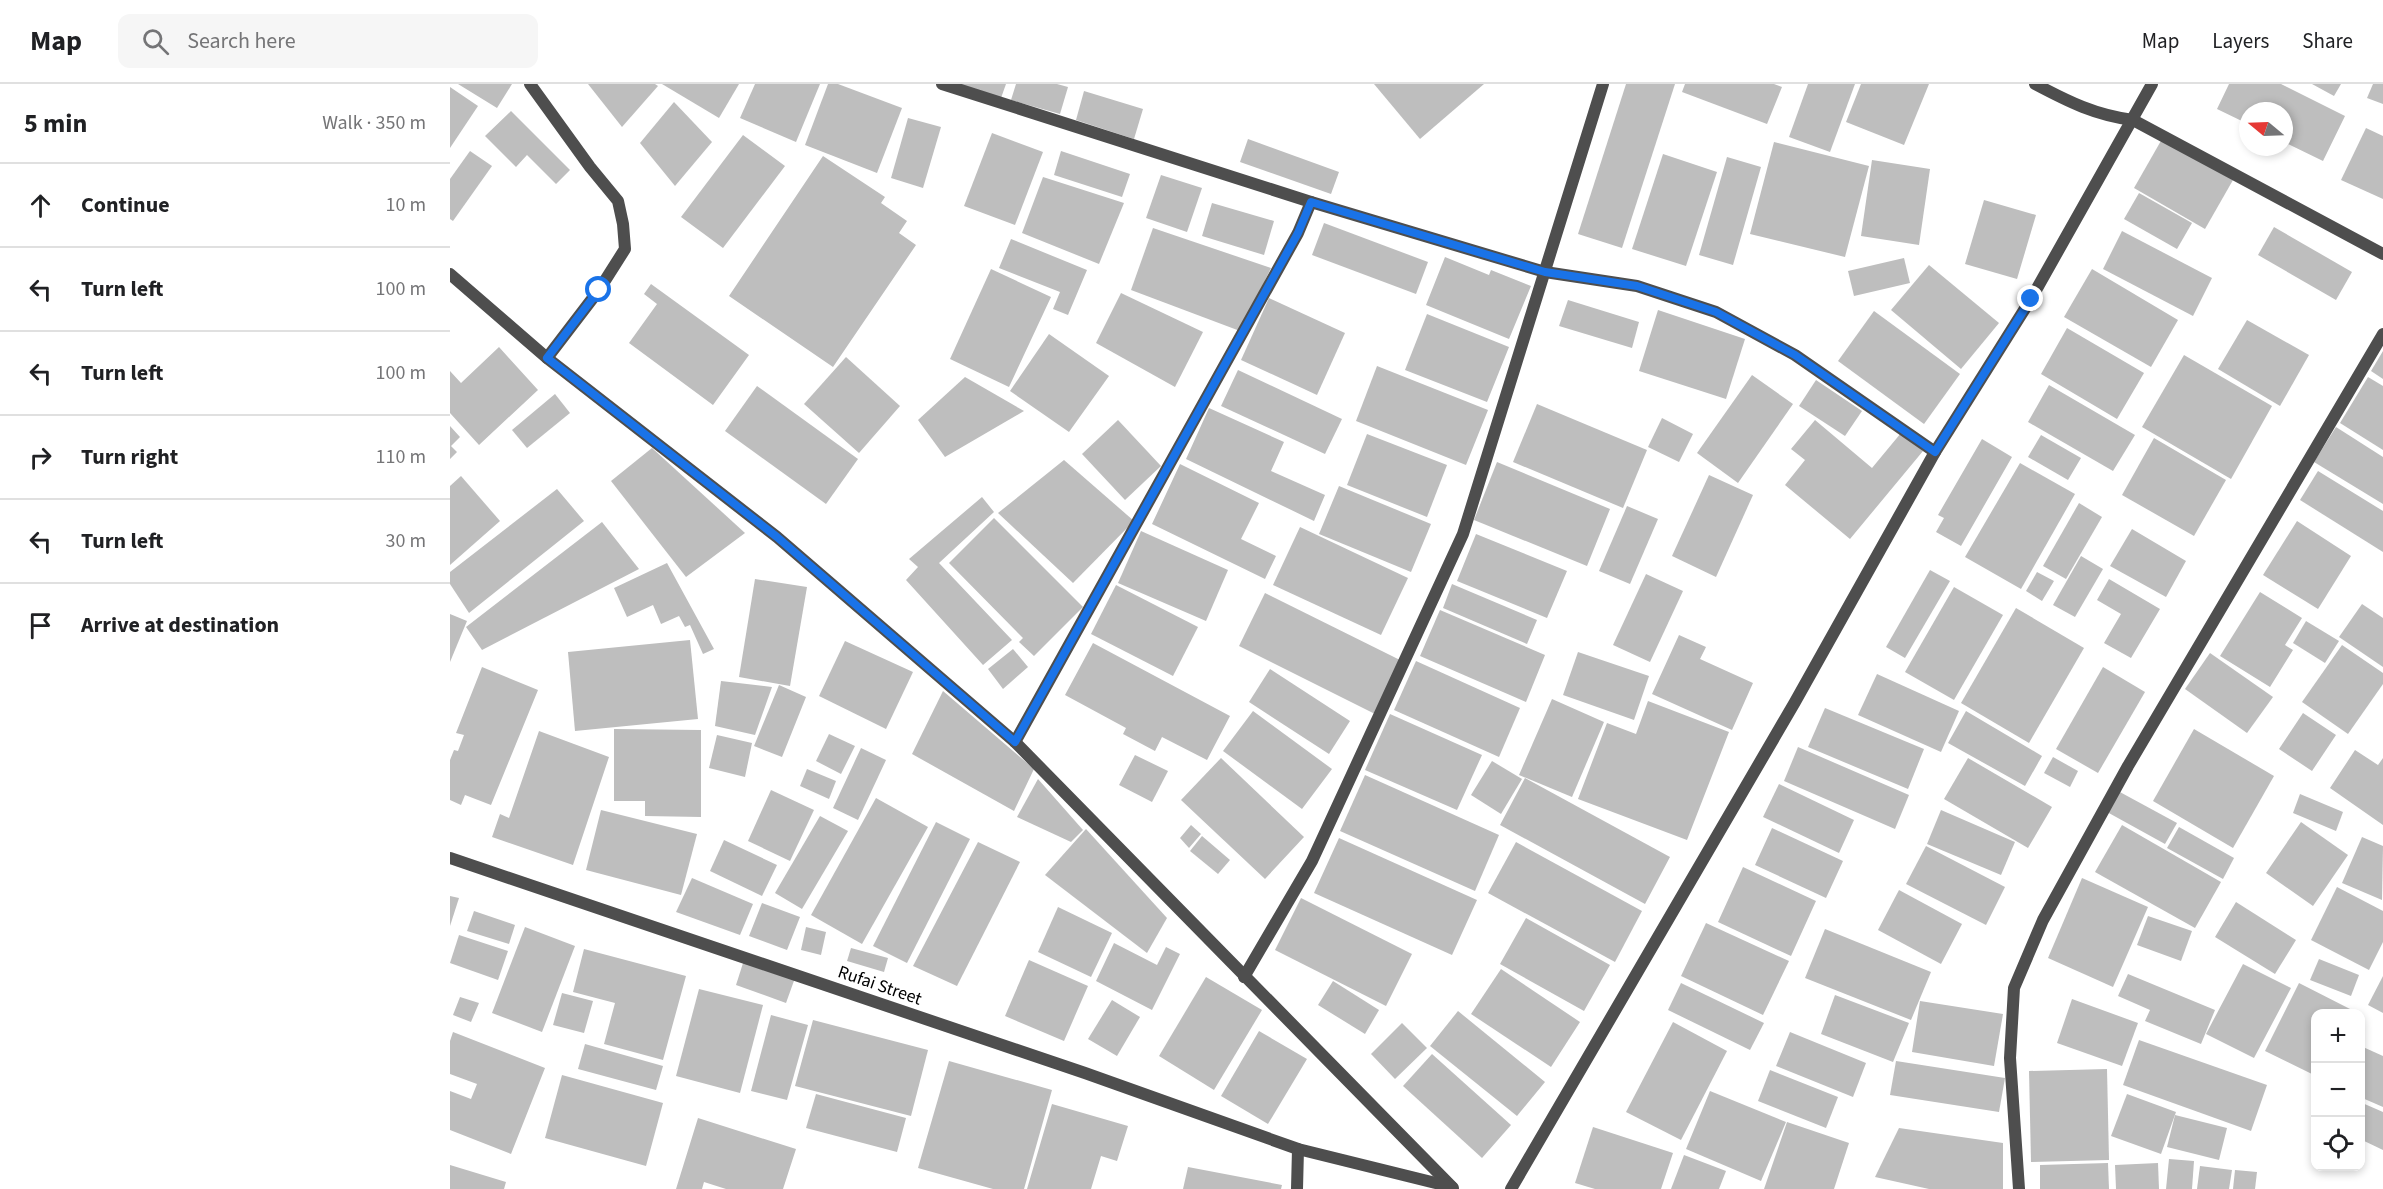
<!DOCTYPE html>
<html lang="en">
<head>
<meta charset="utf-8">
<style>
	body { margin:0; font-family:"Source Sans 3",sans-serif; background:#f6f6f6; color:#202124 }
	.controls { position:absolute; right:18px; bottom:18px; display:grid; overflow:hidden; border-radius:12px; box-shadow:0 3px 9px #0003 }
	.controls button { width:54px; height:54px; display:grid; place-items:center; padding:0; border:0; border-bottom:2px solid #e0e0e0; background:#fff; color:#202124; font:30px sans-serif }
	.compass { position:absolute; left:1789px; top:18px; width:54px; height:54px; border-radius:50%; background:#fff; box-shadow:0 3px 9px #0003; rotate:289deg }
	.stop { position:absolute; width:18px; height:18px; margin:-14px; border:4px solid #1a73e8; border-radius:50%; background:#fff }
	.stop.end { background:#1a73e8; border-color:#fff; box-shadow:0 2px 6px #0008 }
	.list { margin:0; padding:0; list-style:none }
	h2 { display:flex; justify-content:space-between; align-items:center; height:78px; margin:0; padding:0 24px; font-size:26px }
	h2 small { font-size:20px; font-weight:400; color:#757577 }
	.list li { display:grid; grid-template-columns:39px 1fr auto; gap:18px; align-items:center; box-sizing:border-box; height:84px; padding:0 24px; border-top:2px solid #e0e0e0 }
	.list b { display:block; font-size:22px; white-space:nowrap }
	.list em { font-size:20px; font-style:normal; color:#757577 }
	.icon { flex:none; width:33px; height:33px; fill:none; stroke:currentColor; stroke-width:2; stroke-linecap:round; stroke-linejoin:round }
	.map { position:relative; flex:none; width:1933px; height:1105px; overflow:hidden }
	header { display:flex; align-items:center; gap:36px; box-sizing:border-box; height:84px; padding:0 30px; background:#fff; border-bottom:2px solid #e0e0e0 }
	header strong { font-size:28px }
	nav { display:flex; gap:33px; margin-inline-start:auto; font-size:21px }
	.search { width:420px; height:54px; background:#f6f6f6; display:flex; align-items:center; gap:15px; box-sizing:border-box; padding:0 21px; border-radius:12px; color:#757577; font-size:22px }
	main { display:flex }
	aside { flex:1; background:#fff }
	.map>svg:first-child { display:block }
</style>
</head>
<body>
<header>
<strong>Map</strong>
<div class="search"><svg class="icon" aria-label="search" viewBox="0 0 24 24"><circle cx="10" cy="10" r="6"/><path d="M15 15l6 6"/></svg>Search here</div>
<nav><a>Map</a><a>Layers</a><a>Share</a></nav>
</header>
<main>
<aside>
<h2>5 min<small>Walk · 350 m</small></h2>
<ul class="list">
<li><svg class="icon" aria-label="ahead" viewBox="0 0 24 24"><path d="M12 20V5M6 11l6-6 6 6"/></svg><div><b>Continue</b></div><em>10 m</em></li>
<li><svg class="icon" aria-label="left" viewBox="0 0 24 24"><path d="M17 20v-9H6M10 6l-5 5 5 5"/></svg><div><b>Turn left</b></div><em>100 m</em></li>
<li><svg class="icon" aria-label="left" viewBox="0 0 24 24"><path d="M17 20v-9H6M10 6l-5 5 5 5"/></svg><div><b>Turn left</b></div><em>100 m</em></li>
<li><svg class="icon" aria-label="right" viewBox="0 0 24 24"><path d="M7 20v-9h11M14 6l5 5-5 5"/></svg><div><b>Turn right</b></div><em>110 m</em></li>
<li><svg class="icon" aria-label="left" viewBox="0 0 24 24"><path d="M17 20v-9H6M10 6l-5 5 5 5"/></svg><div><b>Turn left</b></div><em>30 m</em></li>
<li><svg class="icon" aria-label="arrive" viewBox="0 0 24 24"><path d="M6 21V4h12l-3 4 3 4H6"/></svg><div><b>Arrive at destination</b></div></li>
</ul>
</aside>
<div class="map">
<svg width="1933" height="1105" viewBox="0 0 1933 1105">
	<rect width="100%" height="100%" fill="#fff"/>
	<g fill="#bebebe">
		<path d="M8,0h54l-15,24z"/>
		<path d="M138,0h67l3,2 -36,41z"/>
		<path d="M212,0h77l-20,34z"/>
		<path d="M305,0h65l-24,58 -56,-24z"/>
		<path d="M378,0h10l64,24 -25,65 -72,-28z"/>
		<path d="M509,0h47l-5,14z"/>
		<path d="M566,0h41l11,3 -8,27 -49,-14z"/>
		<path d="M924,0h110l-64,55z"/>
		<path d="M1176,0h49l-53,164 -44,-14z"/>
		<path d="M1235,0h89l8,3 -15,37 -85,-32z"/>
		<path d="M1358,0h47l-25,68 -41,-15z"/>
		<path d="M1411,0h68l-25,61 -58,-23z"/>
		<path d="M1779,0h52l64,32 -22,45 -39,-19v-31h-36v13l-31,-15z"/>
		<path d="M1862,0h29l-7,12z"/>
		<path d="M1923,0h10v20l-16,-6z"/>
		<path d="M0,3l28,19 -28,42z"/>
		<path d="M634,7l59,18 -9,30 -58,-19z"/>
		<path d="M224,18l38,40 -37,44 -35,-43z"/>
		<path d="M61,27l59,59 -14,14 -29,-29 -11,12 -31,-31z"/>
		<path d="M458,34l33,9 -18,61 -32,-10z"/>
		<path d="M1916,44l17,8v63l-42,-19z"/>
		<path d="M542,49l51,19 -28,73 -51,-19z"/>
		<path d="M293,51l42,31 -62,82 -42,-31z"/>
		<path d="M798,55l91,33 -8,22 -91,-32z"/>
		<path d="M1712,55l71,41 -28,49 -71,-41z"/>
		<path d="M1324,58l95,24 -24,91 -95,-23z"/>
		<path d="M20,67l22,15 -39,55 -3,-2v-40z"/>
		<path d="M611,67l69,23 -8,23 -68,-22z"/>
		<path d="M1213,70l54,18 -31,94 -54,-17z"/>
		<path d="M373,72l62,41 -4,6 26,18 -8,12 17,12 -83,122 -104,-71z"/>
		<path d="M1277,73l34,10 -28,98 -34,-10z"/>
		<path d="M1422,76l58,9 -11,76 -58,-9z"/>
		<path d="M711,91l41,13 -15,44 -41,-14z"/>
		<path d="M593,93l81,26 -25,61 -77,-31z"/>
		<path d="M1689,109l53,30 -15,26 -53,-30z"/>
		<path d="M1534,116l52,15 -19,64 -52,-15z"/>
		<path d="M762,119l62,18 -10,34 -62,-19z"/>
		<path d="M874,139l104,39 -12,32 -104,-39z"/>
		<path d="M1824,143l78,45 -16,28 -78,-45z"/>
		<path d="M703,144l118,40 -31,63 -109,-41z"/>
		<path d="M1672,147l90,47 -19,38 -90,-47z"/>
		<path d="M561,155l76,31 -19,45 -15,-6 7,-17 -61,-24z"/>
		<path d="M995,173l44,18 2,-5 40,16 -22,53 -83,-34z"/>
		<path d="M1454,174l6,25 -56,13 -6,-25z"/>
		<path d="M1479,181l70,58 -38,46 -70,-59z"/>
		<path d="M541,185l60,28 -42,90 -59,-28z"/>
		<path d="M1642,185l86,51 -27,47 -87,-50z"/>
		<path d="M201,200l98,71 -36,50 -84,-62 28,-39 -13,-10z"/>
		<path d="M671,209l82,39 -28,55 -79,-44z"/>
		<path d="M819,214l76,35 -28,62 -76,-35z"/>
		<path d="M1118,216l71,22 -7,26 -73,-22z"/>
		<path d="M1208,226l87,29 -19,60 -87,-28z"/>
		<path d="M1424,227l86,63 -36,50 -86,-63z"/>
		<path d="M977,230l82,33 -22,55 -82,-32z"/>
		<path d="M1797,236l62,35 -29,51 -62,-37z"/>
		<path d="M1617,244l77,45 -27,46 -76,-45z"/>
		<path d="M599,250l60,42 -40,56 -59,-41z"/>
		<path d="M49,263l39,43 -59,55 -29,-32v-42l11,12z"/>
		<path d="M1933,267v28l-12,-8z"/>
		<path d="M1734,271l88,51 -41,73 -89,-52z"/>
		<path d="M396,273l54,49 -41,47 -55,-49z"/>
		<path d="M927,282l111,44 -22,55 -110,-44z"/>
		<path d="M788,286l104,49 -17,35 -104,-48z"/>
		<path d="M1302,291l41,29 -55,79 -41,-30z"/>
		<path d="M515,293l59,34 -79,46 -27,-37z"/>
		<path d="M1918,293l15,9v64l-43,-27z"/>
		<path d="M1366,296l46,31 -17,25 -46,-30z"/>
		<path d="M1599,301l86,50 -22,36 -85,-49z"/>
		<path d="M307,302l101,73 -32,45 -101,-73z"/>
		<path d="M105,310l15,19 -43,35 -15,-18z"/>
		<path d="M1087,320l110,46 -24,58 -110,-46z"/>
		<path d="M759,324l75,34 -13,29 54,24 -11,26 -128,-62z"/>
		<path d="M1212,334l31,16 -14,28 -31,-15z"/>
		<path d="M668,336l43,46 -36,34 -43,-46z"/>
		<path d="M1365,336l57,48 29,-35 22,18 -73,88 -65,-54 20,-25 -14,-11z"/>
		<path d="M0,342l10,11 -9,9 6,6 -7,7z"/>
		<path d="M1886,343l47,30v47l-69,-42z"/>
		<path d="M917,350l80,31 -20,52 -80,-32z"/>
		<path d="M1591,351l40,23 -13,22 -40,-23z"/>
		<path d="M1704,354l72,42 -32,56 -72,-41z"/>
		<path d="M1532,355l30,18 -51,89 -25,-14 8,-14 -6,-3z"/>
		<path d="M202,364l93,85 -59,44 -75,-96z"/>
		<path d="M614,376l70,61 -61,62 -75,-70z"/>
		<path d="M1047,378l113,47 -23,57 -113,-46z"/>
		<path d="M1570,379l55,31 -54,95 -56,-32z"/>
		<path d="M730,380l79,39 -18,36 35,17 -11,23 -113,-55z"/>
		<path d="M1868,387l65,40v41l-83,-52z"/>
		<path d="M1259,391l44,20 -37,82 -44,-21z"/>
		<path d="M11,392l39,45 -50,44v-79z"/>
		<path d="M889,402l92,38 -20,48 -92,-38z"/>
		<path d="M107,405l27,32 -115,92 -19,-29v-12z"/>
		<path d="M532,413l12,15 -55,51 73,77 -29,25 -77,-85 12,-13 -9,-8z"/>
		<path d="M1629,419l23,14 -36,62 -23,-13z"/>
		<path d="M1177,422l31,13 -28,65 -31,-13z"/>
		<path d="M544,434l89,89 -49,49 -15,-14 4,-4 -74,-75z"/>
		<path d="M1847,437l54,35 -33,53 -55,-34z"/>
		<path d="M152,438l37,47 -157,81 -16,-23z"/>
		<path d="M850,443l108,51 -27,57 -108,-50z"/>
		<path d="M1682,445l54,32 -20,36 -56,-31z"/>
		<path d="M691,447l87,39 -22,51 -88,-38z"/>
		<path d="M1026,450l91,37 -20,47 -90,-37z"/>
		<path d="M1631,472l22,13 -28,48 -22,-12z"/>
		<path d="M217,479l47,86 -11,5 -13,-29 -5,2 -6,-11 -18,8 -8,-19 -26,12 -13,-29z"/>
		<path d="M1480,486l20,11 -45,77 -19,-11z"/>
		<path d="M1587,488l17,9 -12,20 -16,-10z"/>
		<path d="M1196,490l37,17 -33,71 -37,-17z"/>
		<path d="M305,495l52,8 -17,99 -51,-9z"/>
		<path d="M1659,495l51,30 -29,49 -27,-15 17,-29 -24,-14z"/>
		<path d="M1002,500l85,36 -10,24 -84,-36z"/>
		<path d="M666,501l82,42 -25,49 -82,-42z"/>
		<path d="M1504,503l49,28 -49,85 -49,-28z"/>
		<path d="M1810,508l42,26 -17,27 8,5 -23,37 -50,-31z"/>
		<path d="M815,509l137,68 -27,53 -136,-68z"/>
		<path d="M1912,520l21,14v49l-44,-30z"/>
		<path d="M1566,524l68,40 -55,95 -68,-40z"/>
		<path d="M990,526l105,45 -19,47 -106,-46z"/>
		<path d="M0,530l17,7 -17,41z"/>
		<path d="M1856,537l33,20 -14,22 -32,-20z"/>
		<path d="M1229,551l27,12 -6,12 53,24 -21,47 -80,-36z"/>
		<path d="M240,556l8,79 -123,12 -7,-79z"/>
		<path d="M395,557l68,31 -27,57 -67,-33z"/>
		<path d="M643,559l137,73 -23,44 -45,-23 -7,14 -32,-17 3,-6 -61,-33z"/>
		<path d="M1892,561l41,28v11l-35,50 -46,-32z"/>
		<path d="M563,565l15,18 -25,22 -15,-20z"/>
		<path d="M1128,568l71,24 -15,44 -71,-25z"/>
		<path d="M1760,569l63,44 -26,36 -62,-44z"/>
		<path d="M966,577l104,47 -21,49 -105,-47z"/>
		<path d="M32,583l56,23 -47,115 -26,-10 -4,10 -11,-5v-40l4,-10 4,1 6,-16 -8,-2z"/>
		<path d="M1653,583l42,25 -47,81 -42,-24z"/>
		<path d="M820,585l80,52 -21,33 -80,-52z"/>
		<path d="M1427,590l82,37 -18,41 -83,-37z"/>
		<path d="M271,597l51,6 -17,48 -40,-9z"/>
		<path d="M329,601l27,12 -24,60 -28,-11z"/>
		<path d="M493,607l91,78 -20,42 -102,-57z"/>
		<path d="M1102,615l52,23 -32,75 -53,-22z"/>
		<path d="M1198,617l81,31 -42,108 -109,-41 29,-76 29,11z"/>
		<path d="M1375,624l99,41 -16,40 -100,-42z"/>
		<path d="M803,627l79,58 -30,40 -79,-58z"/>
		<path d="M1516,627l76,45 -17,30 -77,-43z"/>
		<path d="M1853,629l33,22 -24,36 -33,-22z"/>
		<path d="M940,630l92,41 -25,55 -92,-40z"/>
		<path d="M164,645l87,1v87l-56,-1v-15h-31z"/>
		<path d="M1744,645l80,47 -41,72 -80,-47z"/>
		<path d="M89,647l70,26 -36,108 -81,-28 8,-23 9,4z"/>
		<path d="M379,650l26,12 -14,28 -25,-13z"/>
		<path d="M267,651l35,8 -7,34 -36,-9z"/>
		<path d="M1348,663l111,48 -14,34 -111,-48z"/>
		<path d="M411,664l25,12 -28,60 -25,-12z"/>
		<path d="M1905,666l23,15 5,-7v67l-53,-37z"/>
		<path d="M685,671l33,16 -16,31 -33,-17z"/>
		<path d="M1603,673l25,14 -8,16 -26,-14z"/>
		<path d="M771,674l83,79 -39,42 -84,-79z"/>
		<path d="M1518,674l84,49 -24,41 -84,-49z"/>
		<path d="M1042,677l30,18 -21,35 -30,-19z"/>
		<path d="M357,685l29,12 -7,18 -29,-13z"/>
		<path d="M915,691l134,60 -24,56 -135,-60z"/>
		<path d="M1075,694l145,79 -25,47 -145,-79z"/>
		<path d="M588,695l45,51 -12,12 -54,-25z"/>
		<path d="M1329,700l75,36 -15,33 -76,-36z"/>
		<path d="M321,706l43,20 -24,51 -42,-20z"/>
		<path d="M1668,707l59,32 -12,21 -58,-32z"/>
		<path d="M1850,710l43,18 -7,19 -43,-18z"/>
		<path d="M426,714l52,29 -66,117 -51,-29z"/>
		<path d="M151,726l96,24 -16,61 -95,-25z"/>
		<path d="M1491,726l74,32 -14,33 -74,-31z"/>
		<path d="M370,732l28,15 -46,78 -27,-16z"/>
		<path d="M486,738l34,17 -63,124 -34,-17z"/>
		<path d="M1851,738l47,33 -35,51 -47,-33z"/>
		<path d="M741,741l10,9 -12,14 -9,-10z"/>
		<path d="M1672,741l99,57 -26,46 -100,-56z"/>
		<path d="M1729,743l55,31 -11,21 -56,-31z"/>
		<path d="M1322,744l71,33 -17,37 -71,-33z"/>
		<path d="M636,745l81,89 -20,35 -102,-78z"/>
		<path d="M752,752l28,24 -12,14 -28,-23z"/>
		<path d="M1912,753l21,9 -1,54 -40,-17z"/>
		<path d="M889,754l138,62 -25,55 -138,-62z"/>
		<path d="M274,756l53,25 -15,31 -52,-25z"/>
		<path d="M528,758l42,20 -63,124 -44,-20z"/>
		<path d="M1066,758l126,69 -27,51 -127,-69z"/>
		<path d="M1476,762l79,41 -19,38 -80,-41z"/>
		<path d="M1293,783l73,34 -25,55 -73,-34z"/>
		<path d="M242,794l61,26 -13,31 -64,-23z"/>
		<path d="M1632,794l66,29 -35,80 -65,-29z"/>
		<path d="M1887,803l46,24v31l-14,28 -58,-30z"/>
		<path d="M1449,806l63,34 -21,40 -63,-34z"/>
		<path d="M0,812l9,2 -9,28z"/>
		<path d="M851,814l111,56 -26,52 -111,-56z"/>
		<path d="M1786,818l60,38 -21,34 -60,-37z"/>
		<path d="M312,819l38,14 -13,33 -38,-14z"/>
		<path d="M608,823l54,26 -21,44 -53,-25z"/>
		<path d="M24,827l41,14 -6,19 -42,-13z"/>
		<path d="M1698,832l44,15 -11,30 -44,-16z"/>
		<path d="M1076,834l84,47 -26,46 -84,-47z"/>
		<path d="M1256,839l83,38 -26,54 -82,-39z"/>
		<path d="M75,843l50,19 -33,86 -50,-19z"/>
		<path d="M356,843l20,5 -5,23 -20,-5z"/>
		<path d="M1375,845l106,43 -20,48 -106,-42z"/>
		<path d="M9,851l49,16 -10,29 -48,-17z"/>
		<path d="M664,859l43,22 9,-18 14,7 -28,56 -56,-29z"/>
		<path d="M401,864l37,10 -4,14 -37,-11z"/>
		<path d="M134,865l102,27 -23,84 -59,-16 11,-41 -42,-11z"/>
		<path d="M1869,875l40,16 -8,21 -41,-16z"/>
		<path d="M294,876l51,18 -9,25 -50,-18z"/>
		<path d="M579,876l59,26 -24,55 -59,-25z"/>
		<path d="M1793,880l48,24 -37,70 -48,-24z"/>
		<path d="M1051,885l79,53 -29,45 -80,-53z"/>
		<path d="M1678,890l87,36 -14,34 -56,-23 5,-11 -32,-14z"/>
		<path d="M1933,892v37l-15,-8z"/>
		<path d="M756,893l56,33 -48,80 -55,-34z"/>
		<path d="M883,897l46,29 -14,24 -47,-29z"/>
		<path d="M1231,899l83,40 -14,27 -82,-40z"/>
		<path d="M1849,899l53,27 -2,4h-34v62l-51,-25z"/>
		<path d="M249,905l64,16 -23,88 -64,-17z"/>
		<path d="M112,909l31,8 -9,32 -31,-8z"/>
		<path d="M1385,911l74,28 -16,39 -72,-28z"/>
		<path d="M10,913l19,6 -8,19 -18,-7z"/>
		<path d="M1622,915l66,24 -16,43 -65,-23z"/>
		<path d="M662,916l28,17 -23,39 -29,-17z"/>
		<path d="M1470,917l83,13 -9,52 -82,-14z"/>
		<path d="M1008,927l87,71 -28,34 -87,-70z"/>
		<path d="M321,931l37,10 -21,75 -36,-9z"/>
		<path d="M363,936l115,30 -17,66 -116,-30z"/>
		<path d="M1223,938l54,29 -46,89 -55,-28z"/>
		<path d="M952,939l25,25 -32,31 -24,-25z"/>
		<path d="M809,947l48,28 -39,65 -47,-28z"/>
		<path d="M3,948l92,36 -34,86 -61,-24v-39l21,8 6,-15 -27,-10v-33z"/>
		<path d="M1340,948l76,31 -13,34 -77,-31z"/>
		<path d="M1689,956l128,45 -16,46 -128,-46z"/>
		<path d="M135,960l78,22 -7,24 -78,-21z"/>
		<path d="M1913,963l20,9v51l-23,-10v-44z"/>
		<path d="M982,970l79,71 -29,33 -79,-72z"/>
		<path d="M499,977l103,29 -28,99h-31l-75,-21z"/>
		<path d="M1446,977l109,17 -6,34 -109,-17z"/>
		<path d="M1657,985l2,91 -78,2 -2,-91z"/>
		<path d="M1320,986l68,27 -12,31 -68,-27z"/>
		<path d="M112,991l101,28 -17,63 -101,-28z"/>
		<path d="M1260,1007l76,31 -25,59 -75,-32z"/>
		<path d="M366,1010l90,24 -9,34 -91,-24z"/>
		<path d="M1677,1010l49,18 -15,42 -50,-18z"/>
		<path d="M1910,1018l23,10v38l-23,-11z"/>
		<path d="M602,1020l76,22 -11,35 -16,-5 -10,33h-64z"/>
		<path d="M1725,1031l52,13 -8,32 -52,-13z"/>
		<path d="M248,1034l98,31 -13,40h-57l-22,-7 -2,7h-26z"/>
		<path d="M1337,1038l62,21 -15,46h-70z"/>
		<path d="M1143,1043l80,26 -12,36h-66l-20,-6z"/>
		<path d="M1449,1044l104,15v46h-74l-54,-12z"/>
		<path d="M1234,1071l42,16 -7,18h-48z"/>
		<path d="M1719,1075l25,2 -2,28h-26z"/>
		<path d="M1658,1079l1,26h-69v-24z"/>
		<path d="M1708,1079l1,26h-43l-1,-24z"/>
		<path d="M0,1081l56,17 -2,7h-54z"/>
		<path d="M1750,1082l32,4 -3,19h-32z"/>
		<path d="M738,1083l94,18 -1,4h-98z"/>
		<path d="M1785,1086l22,2 -2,17h-22z"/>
	</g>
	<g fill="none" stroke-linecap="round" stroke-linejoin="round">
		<g stroke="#4e4e4e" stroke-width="12">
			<path d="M80,0l60,83 28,34 5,23 2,25 -26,41 -52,68"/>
			<path d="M492,0l369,118 234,70 92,14 79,26 79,43 140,97"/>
			<path d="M1585,0c34,18 60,31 98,36l250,134"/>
			<path d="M0,190l97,84 230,179 238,205 438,446"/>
			<path d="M565,658l283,-509 13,-31"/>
			<path d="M0,774l635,215 213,76 154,38"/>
			<path d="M794,893l68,-116 151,-327 140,-450"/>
			<path d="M847,1105l1,-40"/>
			<path d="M1061,1105l284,-487 140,-250 96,-153 121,-215"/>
			<path d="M1569,1105l-9,-131 4,-70 29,-68 85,-154 255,-432"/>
		</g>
	</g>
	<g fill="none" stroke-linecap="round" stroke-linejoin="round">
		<path stroke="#1a73e8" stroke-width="8" d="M149,206l-52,68 230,179 238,205 283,-509 13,-31 234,70 92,14 79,26 79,43 140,97 96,-153"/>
	</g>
	<g text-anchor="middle" stroke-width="5" stroke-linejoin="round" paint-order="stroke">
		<g font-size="18" fill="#000" stroke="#fff">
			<text transform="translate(430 901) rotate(19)" y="6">Rufai Street</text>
		</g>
	</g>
</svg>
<div class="controls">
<button>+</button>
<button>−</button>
<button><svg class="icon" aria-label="locate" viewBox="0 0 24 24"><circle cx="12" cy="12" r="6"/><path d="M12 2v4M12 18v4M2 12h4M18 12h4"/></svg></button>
</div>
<svg class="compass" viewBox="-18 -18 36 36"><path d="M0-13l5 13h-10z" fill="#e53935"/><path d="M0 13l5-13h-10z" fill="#757577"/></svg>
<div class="stop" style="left:149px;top:206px"></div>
<div class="stop end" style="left:1581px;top:215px"></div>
</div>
</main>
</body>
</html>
